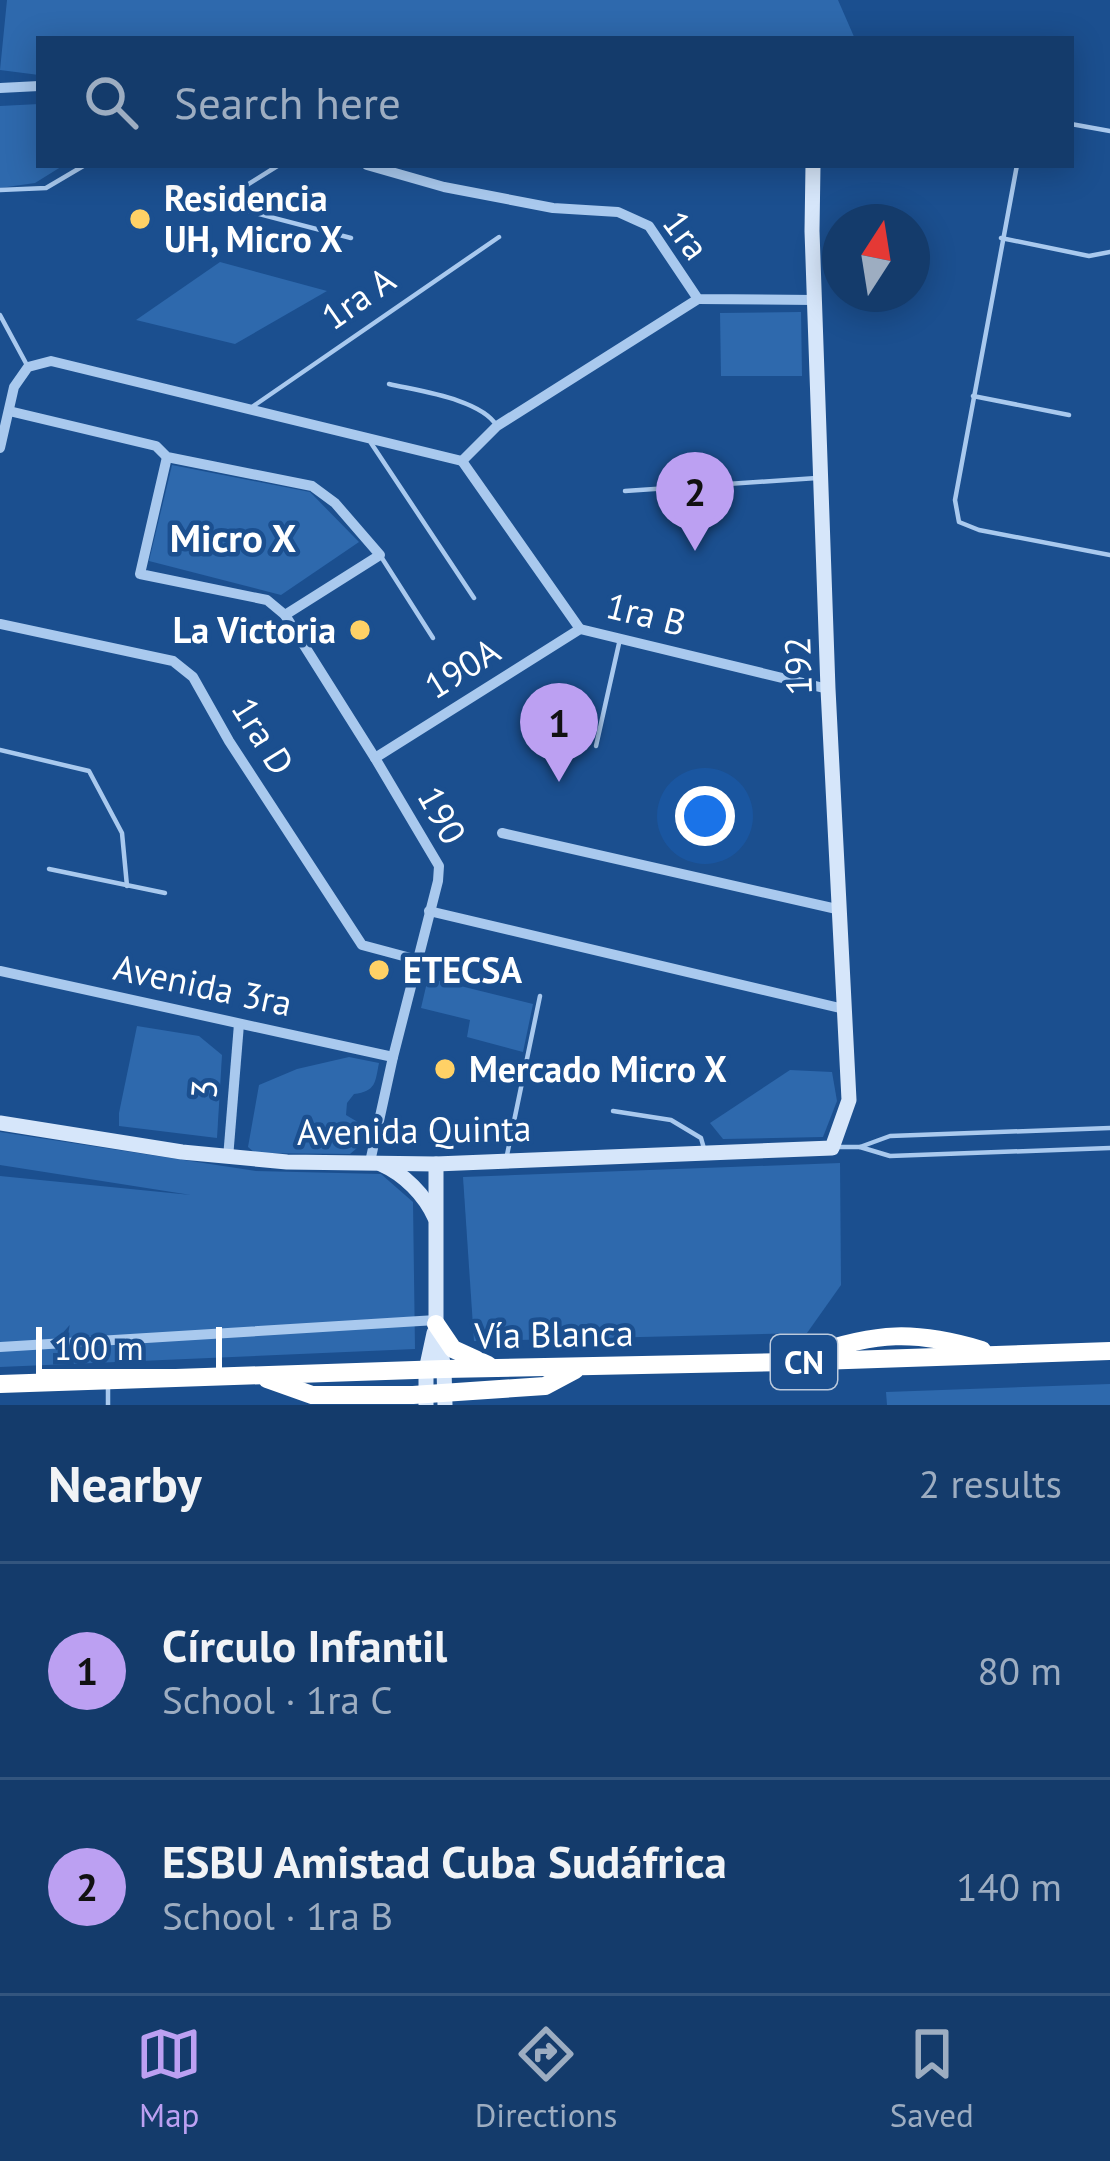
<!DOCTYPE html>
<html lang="en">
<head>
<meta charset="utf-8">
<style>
	body { margin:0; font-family:"PT Sans",sans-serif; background:#214673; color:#f1f3f6 }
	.compass { position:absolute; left:822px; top:204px; width:108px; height:108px; border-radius:50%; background:#143b6b; box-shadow:0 6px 30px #0003; rotate:12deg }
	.scale { position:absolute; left:36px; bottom:30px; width:186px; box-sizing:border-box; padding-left:12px; border:6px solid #fff; border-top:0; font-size:33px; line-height:42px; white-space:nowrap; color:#fff; -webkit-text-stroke:9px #1b4f8f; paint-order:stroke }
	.you { position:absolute; left:705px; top:816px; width:42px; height:42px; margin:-30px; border:9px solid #fff; border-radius:50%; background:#1a73e8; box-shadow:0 0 0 18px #1a73e833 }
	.badge { display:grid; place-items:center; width:78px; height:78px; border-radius:50%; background:#bca0f2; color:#111; font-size:39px; font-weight:700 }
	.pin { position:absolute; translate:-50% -99px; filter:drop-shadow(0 3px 6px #0008) }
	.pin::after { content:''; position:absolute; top:63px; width:42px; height:36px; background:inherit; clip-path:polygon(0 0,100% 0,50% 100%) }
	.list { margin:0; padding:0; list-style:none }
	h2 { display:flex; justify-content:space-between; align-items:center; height:156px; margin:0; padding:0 48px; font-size:51px }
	h2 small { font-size:39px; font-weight:400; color:#9dadc1 }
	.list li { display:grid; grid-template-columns:78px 1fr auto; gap:36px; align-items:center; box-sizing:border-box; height:216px; padding:0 48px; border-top:3px solid #33557e }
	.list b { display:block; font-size:45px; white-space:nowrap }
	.list p { margin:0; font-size:39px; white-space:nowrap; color:#9dadc1 }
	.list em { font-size:39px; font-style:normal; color:#9dadc1 }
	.icon { flex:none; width:66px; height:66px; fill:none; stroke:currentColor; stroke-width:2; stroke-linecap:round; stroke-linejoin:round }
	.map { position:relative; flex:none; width:1110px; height:1405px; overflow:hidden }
	.search { position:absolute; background:#143b6b; box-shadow:0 6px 30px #0003; left:36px; right:36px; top:36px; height:132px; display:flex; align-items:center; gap:30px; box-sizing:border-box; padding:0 42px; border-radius:0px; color:#9dadc1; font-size:45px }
	.sheet { height:588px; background:#143b6b }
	nav { display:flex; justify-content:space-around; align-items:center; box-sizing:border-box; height:168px; border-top:3px solid #33557e; background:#143b6b; font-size:33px; color:#9dadc1 }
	nav a { display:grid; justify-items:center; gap:6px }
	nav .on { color:#bca0f2 }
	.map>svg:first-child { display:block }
</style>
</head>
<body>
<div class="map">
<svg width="1110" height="1405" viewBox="0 0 1110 1405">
	<rect width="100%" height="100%" fill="#1b4f8f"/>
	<g fill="#2e69ad">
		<path d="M7,0h831l17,39h-816v36l-39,-5z"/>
		<path d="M39,104v61h25l-29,18 -35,5v-82z"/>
		<path d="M220,262l107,29 -92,53 -99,-24z"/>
		<path d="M801,312l1,64h-81l-1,-63z"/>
		<path d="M172,465l138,27 49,50 -78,53 -132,-34z"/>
		<path d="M428,978l105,26 -10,48 -56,-15 3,-17 -49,-12z"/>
		<path d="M137,1026l62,10 23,19 -5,83 -98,-12v-13z"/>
		<path d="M349,1057l30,6c-4,20 -3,28 -25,31l-7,9 -1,12 15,9 -4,24 -7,6 -95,-1 -7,-6 11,-62 38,-16z"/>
		<path d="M790,1070l42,2 5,29 -14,36 -100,2 -13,-16z"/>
		<path d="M0,1132l256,39 125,3 32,28 2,147 -415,18v-191l191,19 -191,-30z"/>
		<path d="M840,1163l1,122 -34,48 -333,8 -11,-164z"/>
		<path d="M1110,1384v21h-223l-1,-13z"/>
	</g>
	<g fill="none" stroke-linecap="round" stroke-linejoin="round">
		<g stroke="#a9c9ee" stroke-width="4.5">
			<path d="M1071,124l39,7"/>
			<path d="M279,165l-56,35 9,7 119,31"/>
			<path d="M1017,165l-62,335 4,22 20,8 131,25"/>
			<path d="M0,190l46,-2 39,-23"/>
			<path d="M1001,238l88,18 21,-4"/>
			<path d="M0,315l28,52"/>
			<path d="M389,384c30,7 92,15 108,42"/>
			<path d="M973,396l96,19"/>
			<path d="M252,407l247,-170"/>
			<path d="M371,443l103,155"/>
			<path d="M625,491l192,-13"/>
			<path d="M380,555l53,83"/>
			<path d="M596,746l24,-107"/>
			<path d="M0,750l89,21 33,62 5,53"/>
			<path d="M49,869l116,24"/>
			<path d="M613,1111l58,9 30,18 4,14"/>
			<path d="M838,1147h22l30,-11 220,-8"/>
			<path d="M860,1147l30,9 220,-8"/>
			<path d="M507,1155l33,-159"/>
			<path d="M108,1387v18"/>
		</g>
		<g stroke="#a9c9ee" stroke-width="10">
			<path d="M0,88l39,-2"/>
			<path d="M367,165l77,22 109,21 65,4 31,14 49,73 117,1"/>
			<path d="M9,411l147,35 11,11 145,29 23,17 45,52 -95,60"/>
			<path d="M0,448l14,-61 14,-20 23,-6 411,100"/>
			<path d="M167,457l-27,117 127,26 18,15 90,143 64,108 -1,15 -45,176 -23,105"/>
			<path d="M462,461l118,168 248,60"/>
			<path d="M462,461l35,-35 201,-127"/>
			<path d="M0,624l173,37 20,16 36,64 133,204 56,15"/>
			<path d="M375,758l205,-129"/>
			<path d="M502,833l339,77"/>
			<path d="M429,911l415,98"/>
			<path d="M0,971l393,86"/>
			<path d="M228,1158l11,-134"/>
			<path d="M0,1347l436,-27"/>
		</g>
		<g stroke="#d6e6fa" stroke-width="15">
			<path d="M0,1123l182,29 105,10 149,2 396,-16 17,-48 -21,-411 -16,-458 1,-66"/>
			<path d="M381,1164c23,10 44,31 54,54"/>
			<path d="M436,1164v160l8,45 1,36"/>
			<path d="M426,1405v-35l8,-37"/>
		</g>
		<g stroke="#fff" stroke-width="18">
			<path d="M436,1324l17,25 35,16"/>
			<path d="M810,1355c66,-23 105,-25 172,-5"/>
			<path d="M267,1379l45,16h101l132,-9 30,-16"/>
			<path d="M0,1384l444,-15 345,-7 321,-11"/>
		</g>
	</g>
	<g fill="#ffd166" stroke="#1b4f8f" stroke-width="4.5">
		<circle cx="140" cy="219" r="12"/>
		<circle cx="360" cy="630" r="12"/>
		<circle cx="379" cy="970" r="12"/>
		<circle cx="445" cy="1069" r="12"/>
	</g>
	<g text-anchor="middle" stroke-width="9" stroke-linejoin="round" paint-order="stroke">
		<rect fill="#1b4f8f" stroke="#bbcadd" stroke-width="3" x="771" y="1335" width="66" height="54" rx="9"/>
		<g font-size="33" font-weight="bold" fill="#fff">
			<text x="804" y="1374">CN</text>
		</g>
		<g font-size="36" font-weight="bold" fill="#fff" stroke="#1b4f8f" text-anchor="start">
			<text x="164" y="211">Residencia<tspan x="164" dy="41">UH, Micro X</tspan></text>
			<text x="336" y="643" text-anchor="end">La Victoria</text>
			<text x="403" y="983">ETECSA</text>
			<text x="469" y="1082">Mercado Micro X</text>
		</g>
		<g font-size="36" fill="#fff" stroke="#1b4f8f">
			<text transform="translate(686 235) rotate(53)" y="13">1ra</text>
			<text transform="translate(358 298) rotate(-35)" y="13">1ra A</text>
			<text transform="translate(646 614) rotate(14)" y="13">1ra B</text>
			<text transform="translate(798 666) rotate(-92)" y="13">192</text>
			<text transform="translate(462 668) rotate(-32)" y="13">190A</text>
			<text transform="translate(263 736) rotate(58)" y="13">1ra D</text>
			<text transform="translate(442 815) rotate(61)" y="13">190</text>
			<text transform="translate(203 985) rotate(12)" y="13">Avenida 3ra</text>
			<text transform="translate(204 1089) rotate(-85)" y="13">3</text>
			<text transform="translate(414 1130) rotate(-1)" y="13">Avenida Quinta</text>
			<text transform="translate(554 1334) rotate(-1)" y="13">Vía Blanca</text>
		</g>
		<g font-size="39" font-weight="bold" fill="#fff" stroke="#1b4f8f">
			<text x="233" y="552">Micro X</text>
		</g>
	</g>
</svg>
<svg class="compass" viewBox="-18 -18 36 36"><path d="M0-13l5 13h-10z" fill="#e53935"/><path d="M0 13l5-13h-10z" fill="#9dadc1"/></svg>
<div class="scale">100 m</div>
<div class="you"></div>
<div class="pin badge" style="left:559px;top:782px">1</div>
<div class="pin badge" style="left:695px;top:551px">2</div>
<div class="search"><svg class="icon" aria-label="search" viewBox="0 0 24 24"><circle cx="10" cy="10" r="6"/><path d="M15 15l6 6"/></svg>Search here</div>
</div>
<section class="sheet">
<h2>Nearby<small>2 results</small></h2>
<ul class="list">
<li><span class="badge">1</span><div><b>Círculo Infantil</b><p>School · 1ra C</p></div><em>80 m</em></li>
<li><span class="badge">2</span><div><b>ESBU Amistad Cuba Sudáfrica</b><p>School · 1ra B</p></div><em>140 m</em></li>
</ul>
</section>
<nav>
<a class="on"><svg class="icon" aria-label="map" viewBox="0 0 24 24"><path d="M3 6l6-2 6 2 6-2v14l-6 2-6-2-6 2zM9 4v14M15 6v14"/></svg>Map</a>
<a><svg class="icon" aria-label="directions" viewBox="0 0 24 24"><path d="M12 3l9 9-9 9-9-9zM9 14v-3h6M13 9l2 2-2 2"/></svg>Directions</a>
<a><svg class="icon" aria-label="saved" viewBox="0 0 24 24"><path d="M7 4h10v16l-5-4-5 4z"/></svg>Saved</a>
</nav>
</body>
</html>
